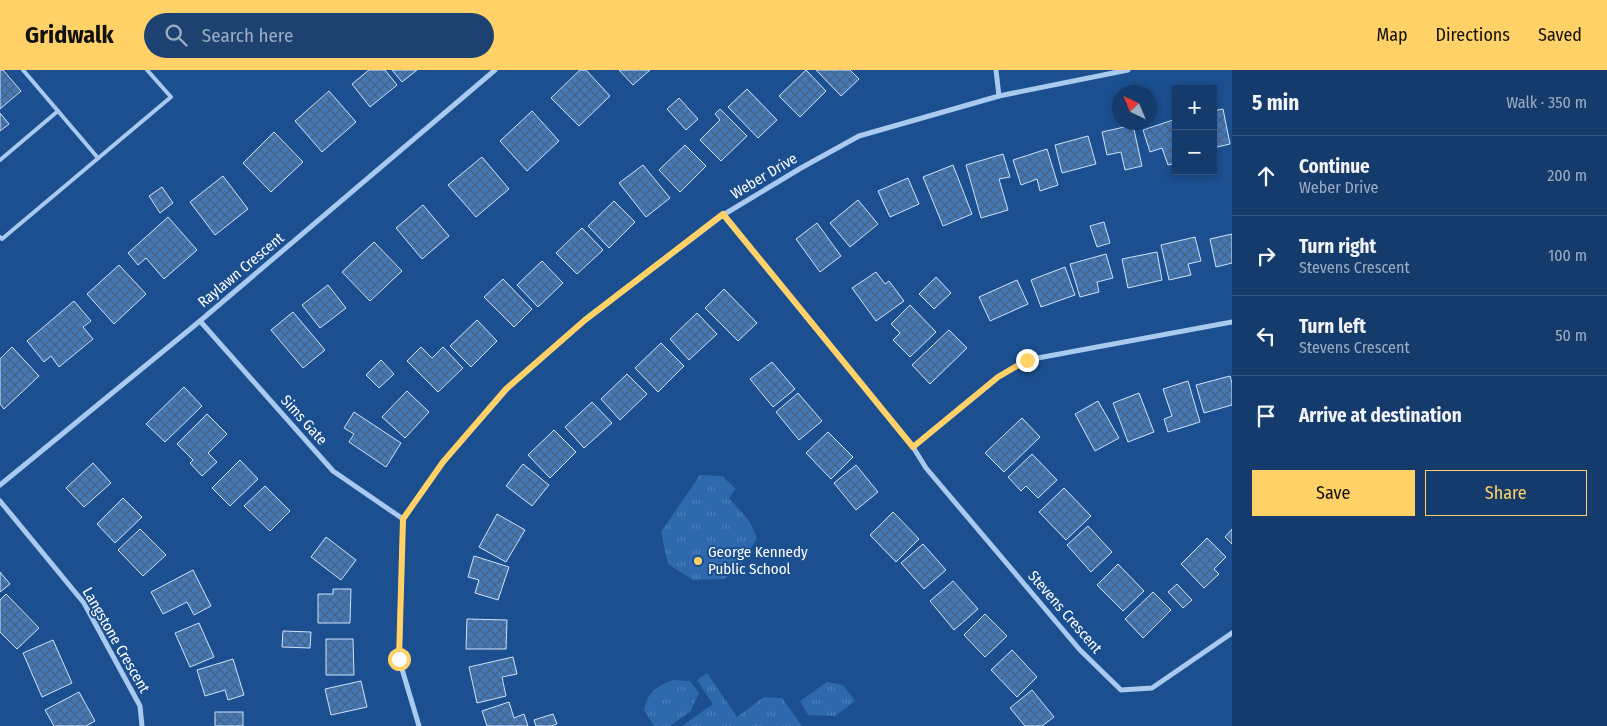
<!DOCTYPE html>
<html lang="en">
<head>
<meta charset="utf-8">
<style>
	body { margin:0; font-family:"Fira Sans Condensed",sans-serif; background:#1d4271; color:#f1f3f6 }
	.controls { position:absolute; right:15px; top:15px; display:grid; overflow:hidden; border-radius:0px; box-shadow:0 2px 8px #0003 }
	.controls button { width:45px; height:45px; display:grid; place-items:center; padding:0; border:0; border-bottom:1px solid #33557e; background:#143b6b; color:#f1f3f6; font:25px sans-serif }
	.compass { position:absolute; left:1112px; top:15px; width:45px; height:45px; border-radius:50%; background:#143b6b; box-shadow:0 2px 8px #0003; rotate:316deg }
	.stop { position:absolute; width:15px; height:15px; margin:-11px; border:4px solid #ffd166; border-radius:50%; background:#fff }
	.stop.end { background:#ffd166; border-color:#fff; box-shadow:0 1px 5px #0008 }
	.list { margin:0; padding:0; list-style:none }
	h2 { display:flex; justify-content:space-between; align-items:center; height:65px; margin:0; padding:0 20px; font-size:21px }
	h2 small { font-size:16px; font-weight:400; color:#9dadc1 }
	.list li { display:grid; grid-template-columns:32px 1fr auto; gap:15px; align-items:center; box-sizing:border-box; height:80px; padding:0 20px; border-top:1px solid #33557e }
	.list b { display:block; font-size:19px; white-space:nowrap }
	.list p { margin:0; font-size:16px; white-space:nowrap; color:#9dadc1 }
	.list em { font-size:16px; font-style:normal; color:#9dadc1 }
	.actions { display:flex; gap:10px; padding:15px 20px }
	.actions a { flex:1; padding:11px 0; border:1px solid #ffd166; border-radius:0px; text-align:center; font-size:18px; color:#ffd166 }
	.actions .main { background:#ffd166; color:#111 }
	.icon { flex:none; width:28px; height:28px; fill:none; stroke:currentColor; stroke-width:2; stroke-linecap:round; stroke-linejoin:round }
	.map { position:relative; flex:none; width:1232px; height:656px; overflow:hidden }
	header { display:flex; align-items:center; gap:30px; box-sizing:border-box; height:70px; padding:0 25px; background:#ffd166; color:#111 }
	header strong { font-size:24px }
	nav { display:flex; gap:28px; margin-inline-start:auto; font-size:18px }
	.search { width:350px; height:45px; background:#1d4271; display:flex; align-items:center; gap:12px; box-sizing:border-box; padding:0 18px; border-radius:28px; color:#9dadc1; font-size:19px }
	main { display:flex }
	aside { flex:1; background:#143b6b }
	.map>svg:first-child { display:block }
</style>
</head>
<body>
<header>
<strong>Gridwalk</strong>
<div class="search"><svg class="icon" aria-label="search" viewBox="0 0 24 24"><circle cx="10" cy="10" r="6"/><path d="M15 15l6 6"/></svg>Search here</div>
<nav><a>Map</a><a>Directions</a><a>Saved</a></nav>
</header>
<main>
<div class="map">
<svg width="1232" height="656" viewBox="0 0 1232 656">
	<defs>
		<pattern id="park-tufts" width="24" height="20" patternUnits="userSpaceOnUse" patternTransform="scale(1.25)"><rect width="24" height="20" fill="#2e69ad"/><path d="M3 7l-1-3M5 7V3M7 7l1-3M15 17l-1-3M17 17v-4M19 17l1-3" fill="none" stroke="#4d80b9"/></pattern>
		<pattern id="building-cross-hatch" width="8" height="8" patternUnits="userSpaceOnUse" patternTransform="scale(1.25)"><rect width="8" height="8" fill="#4478b7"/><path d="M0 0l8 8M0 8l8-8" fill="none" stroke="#486282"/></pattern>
	</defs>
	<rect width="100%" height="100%" fill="#1b4f8f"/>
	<g fill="url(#park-tufts)">
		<path d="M700,405l22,1 14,13 -7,9 21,24 7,16 -13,22 -20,19 -31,1 -25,-16 -7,-32z"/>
		<path d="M707,603l30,44 27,-20 18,1 20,28h-120l31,-22 -16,-24z"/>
		<path d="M673,610l17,1 9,12 -9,19 -20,14h-16l-10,-16c4,-19 12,-23 29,-30z"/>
		<path d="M827,612l16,3 12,16 -20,15 -27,-1 -8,-14z"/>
	</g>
	<g fill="url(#building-cross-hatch)" stroke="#cfe3fa">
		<path d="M0,0h3l18,21 -21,18z"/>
		<path d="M369,0h16l12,15 -27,22 -18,-23z"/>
		<path d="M392,0h25l-15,12z"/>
		<path d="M580,0h6l24,26 -31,30 -28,-28z"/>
		<path d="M619,0h31l-17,15z"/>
		<path d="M806,0l20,21 -26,26 -21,-21z"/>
		<path d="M816,0h34l9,9 -18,17z"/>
		<path d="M747,19l30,31 -19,18 -30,-31z"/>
		<path d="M329,21l27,31 -34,30 -27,-31z"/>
		<path d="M679,28l19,21 -12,11 -19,-21z"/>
		<path d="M720,39l27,27 -26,25 -21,-21 20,-20 -5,-6z"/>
		<path d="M1223,39l7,35 -17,4v-37z"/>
		<path d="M532,41l27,30 -32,30 -27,-30z"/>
		<path d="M0,43l9,11 -9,7z"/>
		<path d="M1176,49v44l-8,2 -6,-17 -12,4 -7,-22z"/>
		<path d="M1133,55l9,41 -17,4 -4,-18 -14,3 -5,-23z"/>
		<path d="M274,62l29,30 -32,30 -28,-29z"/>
		<path d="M1088,66l8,28 -34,9 -7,-28z"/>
		<path d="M685,75l21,21 -26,26 -21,-22z"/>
		<path d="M1047,79l11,36 -18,6 -3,-12 -16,6 -8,-25z"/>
		<path d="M1003,84l7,23 -11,2 9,31 -27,8 -15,-53z"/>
		<path d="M482,87l27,32 -33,28 -28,-32z"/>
		<path d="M643,95l27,33 -24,19 -27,-34z"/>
		<path d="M953,95l19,49 -29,12 -20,-49z"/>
		<path d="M223,106l25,33 -33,26 -25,-33z"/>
		<path d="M908,108l11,26 -29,13 -12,-26z"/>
		<path d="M162,117l11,16 -13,10 -11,-17z"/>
		<path d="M858,130l20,24 -28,23 -20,-24z"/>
		<path d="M614,131l21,21 -26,26 -21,-22z"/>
		<path d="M423,135l26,31 -27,23 -26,-31z"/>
		<path d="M168,147l29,33 -33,29 -18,-21 -8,7 -10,-12z"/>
		<path d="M1104,152l6,21 -13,4 -7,-21z"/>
		<path d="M817,153l24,33 -21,16 -24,-33z"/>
		<path d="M582,158l21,22 -26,24 -21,-21z"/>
		<path d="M1232,164v29l-16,4 -6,-28z"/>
		<path d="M1195,167l6,24 -13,3 3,11 -22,5 -8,-35z"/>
		<path d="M374,172l28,29 -32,30 -28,-29z"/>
		<path d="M1157,182l5,28 -34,8 -6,-29z"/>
		<path d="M1106,184l7,24 -16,4 2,10 -19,5 -10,-33z"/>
		<path d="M542,191l21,22 -25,24 -21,-22z"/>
		<path d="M119,195l27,29 -32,30 -27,-30z"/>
		<path d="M1065,197l10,28 -34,12 -10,-27z"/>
		<path d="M876,202l9,12 4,-3 15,20 -28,20 -24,-33z"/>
		<path d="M936,207l15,16 -17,16 -15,-15z"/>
		<path d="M503,209l29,30 -18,18 -30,-30z"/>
		<path d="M1017,210l11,24 -38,17 -11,-24z"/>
		<path d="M328,215l18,23 -26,20 -18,-23z"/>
		<path d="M724,219l33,34 -19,18 -33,-33z"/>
		<path d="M74,231l17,20 -8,6 10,12 -34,28 -8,-11 -7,6 -17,-21z"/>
		<path d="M910,235l26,27 -26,25 -17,-17 7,-7 -9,-9z"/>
		<path d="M293,242l32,38 -22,18 -32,-38z"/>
		<path d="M697,243l20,21 -28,26 -19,-21z"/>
		<path d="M477,250l20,21 -26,26 -21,-21z"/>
		<path d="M949,260l18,18 -37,36 -18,-19z"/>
		<path d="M661,273l23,23 -26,26 -23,-24z"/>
		<path d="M12,277l27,29 -35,33 -4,-5v-45z"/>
		<path d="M421,277l11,11 11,-11 20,21 -25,24 -31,-31z"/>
		<path d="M381,290l13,14 -15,14 -13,-13z"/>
		<path d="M772,292l23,27 -22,18 -23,-28z"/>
		<path d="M627,304l20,20 -27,26 -19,-21z"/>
		<path d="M1230,306l2,7v22l-28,8 -8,-28z"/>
		<path d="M1188,311l12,41 -32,10 -4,-13 8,-3 -9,-27z"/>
		<path d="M184,317l18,19 -37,36 -19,-18z"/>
		<path d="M407,321l22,21 -24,26 -23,-21z"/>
		<path d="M798,323l24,28 -23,19 -23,-28z"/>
		<path d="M1139,323l15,39 -26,10 -15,-39z"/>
		<path d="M1098,331l21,37 -24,13 -20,-37z"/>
		<path d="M592,332l20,21 -28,25 -19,-21z"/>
		<path d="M354,342l47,31 -15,24 -37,-25 5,-8 -10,-6z"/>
		<path d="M207,344l20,20 -19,19 9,9 -15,14 -12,-13 3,-3 -16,-16z"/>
		<path d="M1022,348l18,19 -36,35 -19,-19z"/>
		<path d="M554,360l22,22 -26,26 -22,-23z"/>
		<path d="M828,362l25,25 -22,22 -25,-26z"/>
		<path d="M1032,384l25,26 -19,18 -12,-12 -5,5 -13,-14z"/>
		<path d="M240,390l18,19 -28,27 -18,-18z"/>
		<path d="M93,393l18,20 -27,24 -18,-19z"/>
		<path d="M523,394l26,21 -17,21 -26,-20z"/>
		<path d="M856,395l22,27 -22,18 -22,-27z"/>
		<path d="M265,416l25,25 -20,20 -26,-25z"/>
		<path d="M1064,418l27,28 -25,24 -27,-28z"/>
		<path d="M123,428l19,19 -27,26 -18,-19z"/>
		<path d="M893,442l26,27 -23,23 -26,-27z"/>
		<path d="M497,444l28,16 -19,32 -27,-15z"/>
		<path d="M1088,456l24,26 -21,20 -24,-27z"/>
		<path d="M140,459l26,26 -23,21 -25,-26z"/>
		<path d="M1232,459v15l-7,-7z"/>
		<path d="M326,467l30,23 -15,20 -30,-23z"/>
		<path d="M1207,468l19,19 -12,12 5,5 -15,14 -23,-24z"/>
		<path d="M923,474l23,26 -22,19 -23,-26z"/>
		<path d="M474,486l35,11 -11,33 -23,-7 4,-13 -11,-3z"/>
		<path d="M1118,494l26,27 -21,20 -26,-26z"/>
		<path d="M193,500l18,36 -17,9 -7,-13 -24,12 -12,-22z"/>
		<path d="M0,502l10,12 -10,8z"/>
		<path d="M953,511l25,28 -24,21 -24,-29z"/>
		<path d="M1177,514l15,16 -9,8 -15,-16z"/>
		<path d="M333,519h18l-1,34h-32v-29h15z"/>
		<path d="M1153,522l18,18 -28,28 -18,-19z"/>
		<path d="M6,524l33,34 -22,21 -17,-17v-32z"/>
		<path d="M985,544l22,22 -22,21 -21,-22z"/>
		<path d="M467,549l40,1 -1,29h-40z"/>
		<path d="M199,553l15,34 -24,10 -15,-34z"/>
		<path d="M283,561l28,1 -1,16 -28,-1z"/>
		<path d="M326,569h27l1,36h-28z"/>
		<path d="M53,570l19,43 -30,14 -19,-44z"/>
		<path d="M1012,580l25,27 -20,20 -26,-27z"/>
		<path d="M513,587l4,17 -15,3 4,19 -29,7 -8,-36z"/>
		<path d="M233,589l11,36 -16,5 -3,-10 -20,6 -8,-26z"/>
		<path d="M361,611l6,26 -36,8 -6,-26z"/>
		<path d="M1032,620l22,27 -12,9h-17l-15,-18z"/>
		<path d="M79,622l16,29 -9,5h-32l-9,-16z"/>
		<path d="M509,632l5,16 10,-4 4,12h-41l-5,-15z"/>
		<rect x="215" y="642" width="28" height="14"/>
		<path d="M553,644l4,10 -6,2h-15l-2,-6z"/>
	</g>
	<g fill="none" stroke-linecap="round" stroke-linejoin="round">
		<g stroke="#a9c9ee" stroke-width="4">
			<path d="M23,0l75,88"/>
			<path d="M0,90l58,-49"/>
			<path d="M0,167l2,2 169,-142 -24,-27"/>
		</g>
		<g stroke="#a9c9ee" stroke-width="5">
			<path d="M996,0l3,26"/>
			<path d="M723,145l190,232 13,21 154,182 41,40 31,-2 80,-55"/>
			<path d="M200,251l133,150 70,48"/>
			<path d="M913,377l85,-70 29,-17 205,-38"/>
			<path d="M0,415l200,-164 295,-251"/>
			<path d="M0,431l84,102 56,103 2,20"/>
			<path d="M419,656l-20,-67 4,-140 40,-57 64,-73 78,-69 138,-105 78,-47 58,-32 140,-40 129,-26"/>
		</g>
	</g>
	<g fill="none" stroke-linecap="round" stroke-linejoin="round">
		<path stroke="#ffd166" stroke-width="6" d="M399,589l4,-140 40,-57 63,-73 79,-69 138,-106 190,233 85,-70 29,-17"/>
	</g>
	<circle fill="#ffd166" stroke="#1b4f8f" stroke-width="2" cx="698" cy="491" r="5"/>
	<g text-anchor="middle" stroke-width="4" stroke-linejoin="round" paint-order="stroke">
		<g font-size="15" fill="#fff" stroke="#1b4f8f">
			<text transform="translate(764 106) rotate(-31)" y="5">Weber Drive</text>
			<text transform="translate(241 200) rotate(-40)" y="5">Raylawn Crescent</text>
			<text transform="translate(304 350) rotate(48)" y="5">Sims Gate</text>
			<text transform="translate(1065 542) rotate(49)" y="5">Stevens Crescent</text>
			<text transform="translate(116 570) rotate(60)" y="5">Langstone Crescent</text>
		</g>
		<g font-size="15" fill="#fff" stroke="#1b4f8f" text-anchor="start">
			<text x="708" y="487">George Kennedy<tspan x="708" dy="17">Public School</tspan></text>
		</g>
	</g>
</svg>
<div class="controls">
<button>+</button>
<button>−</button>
</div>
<svg class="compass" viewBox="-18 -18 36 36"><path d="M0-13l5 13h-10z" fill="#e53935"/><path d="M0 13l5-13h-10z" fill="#9dadc1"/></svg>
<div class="stop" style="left:399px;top:589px"></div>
<div class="stop end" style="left:1027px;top:290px"></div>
</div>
<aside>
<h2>5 min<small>Walk · 350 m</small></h2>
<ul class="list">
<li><svg class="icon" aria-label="ahead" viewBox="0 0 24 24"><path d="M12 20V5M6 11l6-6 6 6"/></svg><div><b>Continue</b><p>Weber Drive</p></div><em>200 m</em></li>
<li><svg class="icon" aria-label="right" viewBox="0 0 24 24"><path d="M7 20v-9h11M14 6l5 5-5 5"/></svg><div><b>Turn right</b><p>Stevens Crescent</p></div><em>100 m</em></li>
<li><svg class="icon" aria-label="left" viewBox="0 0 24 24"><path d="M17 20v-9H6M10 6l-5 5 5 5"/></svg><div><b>Turn left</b><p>Stevens Crescent</p></div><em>50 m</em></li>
<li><svg class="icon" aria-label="arrive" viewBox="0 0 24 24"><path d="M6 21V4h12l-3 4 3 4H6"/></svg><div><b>Arrive at destination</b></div></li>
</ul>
<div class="actions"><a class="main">Save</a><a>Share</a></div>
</aside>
</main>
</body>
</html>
